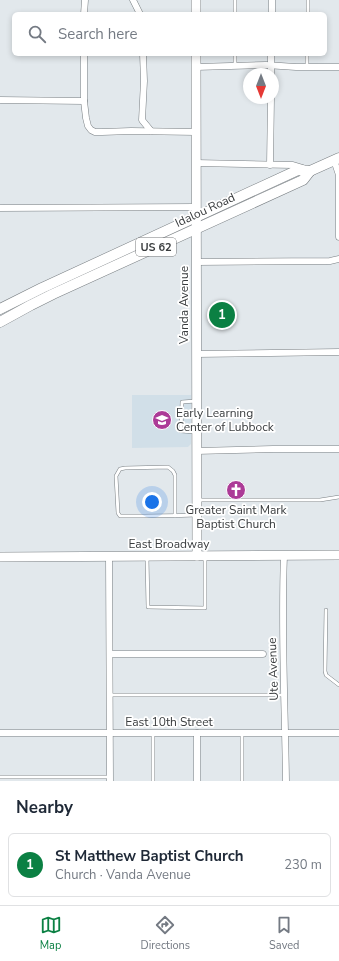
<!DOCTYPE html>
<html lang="en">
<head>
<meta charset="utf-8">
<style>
	body { margin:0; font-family:"Nunito Sans",sans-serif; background:#f6f6f7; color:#1f2937 }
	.compass { position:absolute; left:243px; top:68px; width:36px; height:36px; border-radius:50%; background:#fff; box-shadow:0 2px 6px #0003; rotate:180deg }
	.you { position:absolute; left:152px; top:502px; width:14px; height:14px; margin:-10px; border:3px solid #fff; border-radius:50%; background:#1a73e8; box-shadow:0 0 0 6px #1a73e833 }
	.badge { display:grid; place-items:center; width:26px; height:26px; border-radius:50%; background:#0b8043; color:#fff; font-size:13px; font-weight:700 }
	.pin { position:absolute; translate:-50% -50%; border:2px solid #fff; box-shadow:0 1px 4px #0006 }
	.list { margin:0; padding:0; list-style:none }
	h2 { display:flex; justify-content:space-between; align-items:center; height:52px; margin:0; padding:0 16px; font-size:17px }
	h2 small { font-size:13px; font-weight:400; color:#747a83 }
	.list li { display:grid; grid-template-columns:26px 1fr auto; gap:12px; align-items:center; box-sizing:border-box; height:64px; margin:0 8px 8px; padding:0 8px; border:1px solid #e0e1e3; border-radius:6px }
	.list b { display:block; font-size:15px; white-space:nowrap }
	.list p { margin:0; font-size:13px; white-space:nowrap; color:#747a83 }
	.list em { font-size:13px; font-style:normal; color:#747a83 }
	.icon { flex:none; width:22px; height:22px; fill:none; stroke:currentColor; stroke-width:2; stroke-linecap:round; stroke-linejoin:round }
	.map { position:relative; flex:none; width:339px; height:781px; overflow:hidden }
	.search { position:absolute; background:#fff; box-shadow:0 2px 6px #0003; left:12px; right:12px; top:12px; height:44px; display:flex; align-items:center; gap:10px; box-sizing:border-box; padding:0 14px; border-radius:6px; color:#747a83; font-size:15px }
	.sheet { height:124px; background:#fff }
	nav { display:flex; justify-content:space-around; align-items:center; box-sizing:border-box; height:56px; border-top:1px solid #e0e1e3; background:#fff; font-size:11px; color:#747a83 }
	nav a { display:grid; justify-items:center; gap:2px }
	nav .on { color:#0b8043 }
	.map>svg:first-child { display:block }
</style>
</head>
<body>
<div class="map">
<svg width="339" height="781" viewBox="0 0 339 781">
	<rect width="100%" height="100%" fill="#e2e8ec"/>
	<path fill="#d1dfe8" d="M132,395h59v49l-3,3 -56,1z"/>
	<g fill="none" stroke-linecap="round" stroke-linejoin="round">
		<g stroke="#787e82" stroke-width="4">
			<g id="lane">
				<path d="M235,14v-14"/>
				<path d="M308,14v-14"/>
				<path d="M235,65v-11"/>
				<path d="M307,67v-13"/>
				<path d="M196,401l-14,1 -1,29 15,1"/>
				<path d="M199,500h121l19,-3"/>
				<path d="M175,516v-41l-2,-4 -5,-4 -43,1 -5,1 -4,7 2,37 2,3c25,0 50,0 75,-1"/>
				<path d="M147,558l1,49 57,1v-50"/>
				<path d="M326,610l-1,61 1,4 13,10"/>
				<path d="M110,695h174"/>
				<path d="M153,733v48"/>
				<path d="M0,777h110"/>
				<path d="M242,781v-49"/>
			</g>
		</g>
		<g stroke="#787e82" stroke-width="7">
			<g id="street">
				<path d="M133,0l7,14"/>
				<path d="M84,14l1,-14"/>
				<path d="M272,14v-14"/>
				<path d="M84,54v47l2,17 2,8 3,4 4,2h7l29,-1 65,1"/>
				<path d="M143,54l1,27 -2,39 9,11"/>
				<path d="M196,67l70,-2 30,2h43"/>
				<path d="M271,74v-20"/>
				<path d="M0,100l84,1"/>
				<path d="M334,160l5,15v62"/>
				<path d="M196,163l97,2 10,3"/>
				<path d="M270,165l1,-67"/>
				<path d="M0,208l196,-1"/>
				<path d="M196,262l134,-1 9,-2"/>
				<path d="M196,354l143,-2"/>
				<path d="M196,451l77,-2h66"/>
				<path d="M284,555c-3,76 1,151 2,226"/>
				<path d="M109,556l1,225"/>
				<path d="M110,654h153"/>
				<path d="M0,733h339"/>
				<path d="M197,733v48"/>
			</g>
		</g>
		<g stroke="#787e82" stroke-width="10">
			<g id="secondary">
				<path d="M196,14v-14"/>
				<path d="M196,54l1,502"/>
				<path d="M0,557l339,-2"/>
			</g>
		</g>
		<g stroke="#787e82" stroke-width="11">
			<g id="primary">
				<path d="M0,309l42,-21 256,-118 12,1 29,-13"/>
				<path d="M0,322l31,-17 22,-11 250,-114 7,-9"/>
			</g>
		</g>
		<use href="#lane" stroke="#fff" stroke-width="3"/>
		<use href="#street" stroke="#fff" stroke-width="6"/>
		<use href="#secondary" stroke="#fff" stroke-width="9"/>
		<use href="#primary" stroke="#fff" stroke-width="10"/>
	</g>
	<defs>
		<g id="school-disc" transform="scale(1)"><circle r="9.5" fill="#ac3b97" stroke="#fff"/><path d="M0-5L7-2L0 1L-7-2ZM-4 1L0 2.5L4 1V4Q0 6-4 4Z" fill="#fff"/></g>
		<g id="church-disc" transform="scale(1)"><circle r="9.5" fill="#ac3b97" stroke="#fff"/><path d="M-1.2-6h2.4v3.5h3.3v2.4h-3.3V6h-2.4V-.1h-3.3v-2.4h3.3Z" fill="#fff"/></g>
	</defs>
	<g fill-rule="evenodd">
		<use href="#school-disc" x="162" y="420"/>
		<use href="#church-disc" x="236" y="490"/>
	</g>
	<g text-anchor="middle" stroke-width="3.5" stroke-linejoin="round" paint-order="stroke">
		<rect fill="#fff" stroke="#747678" stroke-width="1" x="136" y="238" width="40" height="18" rx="3"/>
		<g font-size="11" font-weight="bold" fill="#393c3e">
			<text x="156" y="251">US 62</text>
		</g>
		<g font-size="12" fill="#393c3e" stroke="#fff">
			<text transform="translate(205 210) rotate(-25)" y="4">Idalou Road</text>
			<text transform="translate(184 305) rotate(-90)" y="4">Vanda Avenue</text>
			<text x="169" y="548">East Broadway</text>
			<text transform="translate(273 669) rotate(-92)" y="4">Ute Avenue</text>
			<text x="169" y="726">East 10th Street</text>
		</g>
		<g font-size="12" fill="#393c3e" stroke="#fff" text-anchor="start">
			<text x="176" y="417">Early Learning<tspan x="176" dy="14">Center of Lubbock</tspan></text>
			<text x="236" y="514" text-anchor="middle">Greater Saint Mark<tspan x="236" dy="14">Baptist Church</tspan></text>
		</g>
	</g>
</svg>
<svg class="compass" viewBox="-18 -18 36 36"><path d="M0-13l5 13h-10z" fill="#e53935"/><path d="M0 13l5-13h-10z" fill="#747a83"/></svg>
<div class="you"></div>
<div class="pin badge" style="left:222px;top:315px">1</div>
<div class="search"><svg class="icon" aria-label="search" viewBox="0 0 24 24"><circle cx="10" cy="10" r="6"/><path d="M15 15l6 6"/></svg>Search here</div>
</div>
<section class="sheet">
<h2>Nearby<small></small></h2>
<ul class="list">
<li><span class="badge">1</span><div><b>St Matthew Baptist Church</b><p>Church · Vanda Avenue</p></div><em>230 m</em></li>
</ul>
</section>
<nav>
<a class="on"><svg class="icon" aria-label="map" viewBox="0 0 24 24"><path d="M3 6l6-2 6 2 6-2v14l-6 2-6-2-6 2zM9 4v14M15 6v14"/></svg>Map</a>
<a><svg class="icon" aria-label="directions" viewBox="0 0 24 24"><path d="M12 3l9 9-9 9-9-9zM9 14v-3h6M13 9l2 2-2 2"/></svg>Directions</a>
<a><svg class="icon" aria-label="saved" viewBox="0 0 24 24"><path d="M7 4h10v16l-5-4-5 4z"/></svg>Saved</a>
</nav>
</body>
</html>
